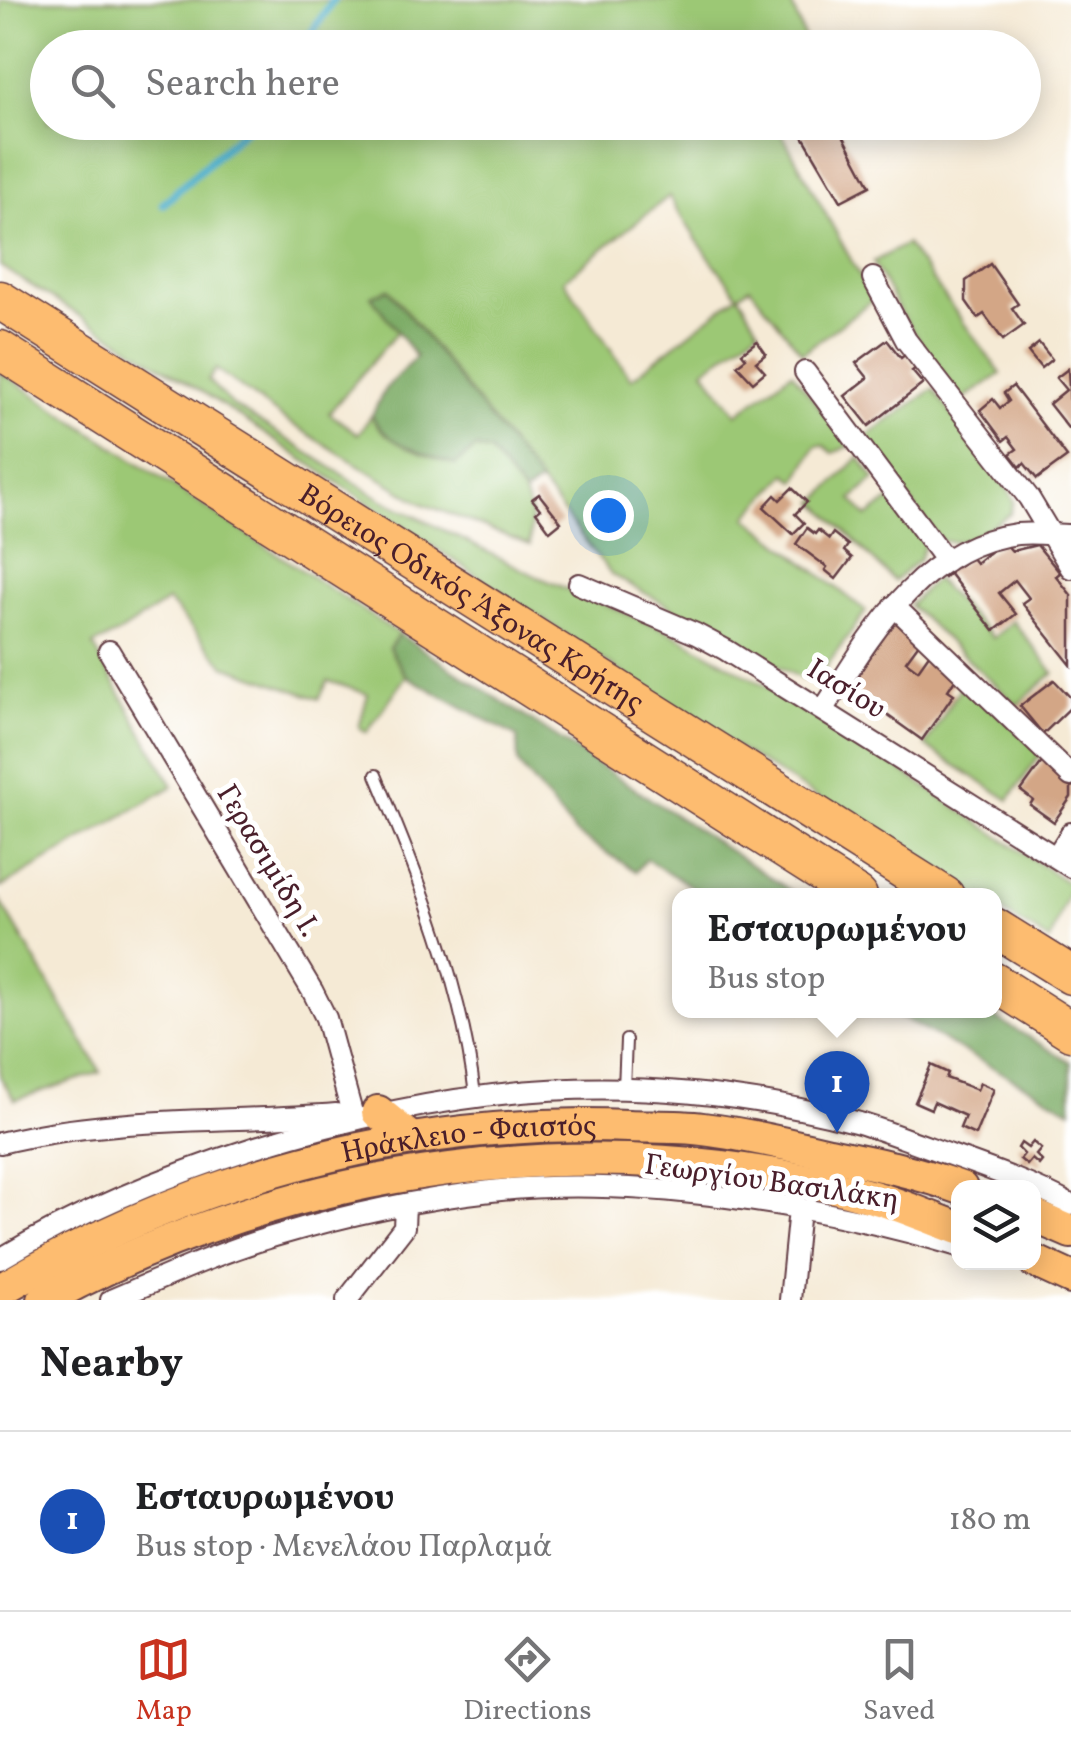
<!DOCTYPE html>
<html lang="en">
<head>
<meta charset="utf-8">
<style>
	body { margin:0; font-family:Vollkorn,serif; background:#f6f6f6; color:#202124 }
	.controls { position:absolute; right:30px; bottom:30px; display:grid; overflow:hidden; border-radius:20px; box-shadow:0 5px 25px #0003 }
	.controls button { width:90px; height:90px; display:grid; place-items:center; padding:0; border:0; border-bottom:2px solid #e0e0e0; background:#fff; color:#202124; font:50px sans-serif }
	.you { position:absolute; left:608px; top:515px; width:35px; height:35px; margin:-25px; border:8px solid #fff; border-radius:50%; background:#1a73e8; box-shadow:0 0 0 15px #1a73e833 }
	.badge { display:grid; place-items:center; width:65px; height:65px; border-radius:50%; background:#c8321e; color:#fff; font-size:32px; font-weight:700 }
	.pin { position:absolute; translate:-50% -82px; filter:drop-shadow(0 2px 5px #0008) }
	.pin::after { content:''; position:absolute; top:52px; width:35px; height:30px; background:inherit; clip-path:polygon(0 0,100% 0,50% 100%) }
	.popup { position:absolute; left:672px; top:888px; width:330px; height:130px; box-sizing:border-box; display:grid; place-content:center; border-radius:20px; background:#fff; filter:drop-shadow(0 2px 8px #0005); font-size:32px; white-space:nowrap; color:#757577 }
	.popup b { font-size:38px; color:#202124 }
	.popup::after { content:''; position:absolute; left:50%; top:100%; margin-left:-20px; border:20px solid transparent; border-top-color:#fff }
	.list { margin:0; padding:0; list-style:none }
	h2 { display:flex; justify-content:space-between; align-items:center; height:130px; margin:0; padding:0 40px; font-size:42px }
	h2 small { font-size:32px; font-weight:400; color:#757577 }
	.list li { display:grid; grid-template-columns:65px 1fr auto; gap:30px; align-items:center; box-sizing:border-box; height:180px; padding:0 40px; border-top:2px solid #e0e0e0 }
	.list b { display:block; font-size:38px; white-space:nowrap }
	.list p { margin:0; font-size:32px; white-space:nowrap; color:#757577 }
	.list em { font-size:32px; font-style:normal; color:#757577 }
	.icon { flex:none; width:55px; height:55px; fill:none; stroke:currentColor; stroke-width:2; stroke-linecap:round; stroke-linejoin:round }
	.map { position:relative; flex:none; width:1071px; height:1300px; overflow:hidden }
	.search { position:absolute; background:#fff; box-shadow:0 5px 25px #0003; left:30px; right:30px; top:30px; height:110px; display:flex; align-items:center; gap:25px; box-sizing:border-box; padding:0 35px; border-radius:55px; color:#757577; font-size:38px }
	.sheet { height:310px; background:#fff }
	nav { display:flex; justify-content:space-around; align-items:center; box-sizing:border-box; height:140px; border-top:2px solid #e0e0e0; background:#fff; font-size:28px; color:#757577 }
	nav a { display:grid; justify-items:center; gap:5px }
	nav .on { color:#c8321e }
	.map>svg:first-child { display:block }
</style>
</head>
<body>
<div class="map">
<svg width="1071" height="1300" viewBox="0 0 1071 1300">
	<rect width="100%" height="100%" fill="#fff"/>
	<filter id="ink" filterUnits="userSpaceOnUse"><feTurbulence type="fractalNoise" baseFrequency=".01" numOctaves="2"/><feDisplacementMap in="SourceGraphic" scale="20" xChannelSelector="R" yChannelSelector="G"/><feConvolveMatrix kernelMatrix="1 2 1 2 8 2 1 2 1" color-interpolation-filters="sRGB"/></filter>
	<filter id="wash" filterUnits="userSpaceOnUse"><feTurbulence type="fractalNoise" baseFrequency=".0048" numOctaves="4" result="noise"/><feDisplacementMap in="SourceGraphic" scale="40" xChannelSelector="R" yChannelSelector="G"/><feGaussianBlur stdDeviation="2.25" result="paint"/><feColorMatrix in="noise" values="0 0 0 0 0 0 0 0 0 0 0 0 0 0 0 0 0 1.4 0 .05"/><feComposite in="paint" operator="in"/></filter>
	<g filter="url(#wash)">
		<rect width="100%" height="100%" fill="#f5ead5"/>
		<g fill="#9cc875" stroke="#737450" stroke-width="2.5" fill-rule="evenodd">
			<path d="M0,0h790l18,47 -760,1v74l728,1 97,177 -71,53 -52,-66 -11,8 20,34 -55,41 33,44 55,-42 58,74 -17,7 -10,-8 -7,1 -20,35 -9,-7 -40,43 119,94 -45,63 -11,6 -10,-2 -188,-103 -223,-286 -17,8 26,34 -69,82 29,21 14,-19 4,10 114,27 34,42 7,20 -1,31 -109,-42 -136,-83 -69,-51 -8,11 23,24 150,95 157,78 131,54 108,61 121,76 173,117 -21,56 -55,-34 -1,-11 -18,-1 -265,-163 -510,-341 -201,-125zM669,196l29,46 40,53 -107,84 -67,-99z"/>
			<path d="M906,244l95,130 -39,26 -61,-86 -28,-52z"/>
			<path d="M0,372l399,262 -10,14 17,28 -39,56 -8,-5 9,-33 -40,-13 -9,18 -94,-33 -57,-65 -52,34 -23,10 80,141 -173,102z"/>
			<path d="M933,389l75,100 6,12 -4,13c-20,12 -46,35 -70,26l-77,-101z"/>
			<path d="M859,457l16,22 -23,20 15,18 25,-18 33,45 -6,16 -25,21 -78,-79z"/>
			<path d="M935,579l58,59 20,-17 41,52 -37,32 -108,-100z"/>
			<path d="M964,681l77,72 -32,47 -84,-54z"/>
			<path d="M0,900l101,172 -86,28 -15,-23z"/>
		</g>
		<g fill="#7dac66" stroke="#646648" stroke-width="2.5">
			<path d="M388,289l152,193 -16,12 -34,-42 -14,-4 -21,17c-26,-10 -73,-21 -83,-50l13,-26 31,-32 -45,-61z"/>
			<path d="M399,634l398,261h-92l-59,-36 -10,12 -60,-37 -58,-70 -1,-27 -111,-61 -17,-28z"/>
			<path d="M889,1011h95l87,51v48z"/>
		</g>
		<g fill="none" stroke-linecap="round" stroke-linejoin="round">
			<g stroke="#4caecb" stroke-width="8">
				<path d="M302,48l31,-48"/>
				<path d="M163,204l90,-82"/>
			</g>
		</g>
		<g id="blocks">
			<g fill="#d3a686">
				<path d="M820,122h16l34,64 -29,15 -40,-68z"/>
				<path d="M990,264l28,40 -6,4 12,17 -21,15 -19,-26 -6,4 -12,-17v-20z"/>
				<path d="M887,340l14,18 5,-4 10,14 -4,3 11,13 -54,42 -24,-30 23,-18 -12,-15z"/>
				<path d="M757,341l9,13 -10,8 9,10 -12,10 -16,-17 9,-7 -4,-5z"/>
				<path d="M1039,343l13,16 -11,9 -13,-16z"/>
				<path d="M1068,369l3,57 -3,2 -19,-24 17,-14 -10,-12z"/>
				<path d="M1013,386l54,71 -30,22 -13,-16 -4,4 -10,-13 7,-5 -9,-12 -5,4 -23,-31 13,-11 7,9 9,-7 -5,-8z"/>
				<path d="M792,488l15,14 -12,12 9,9 -11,11 -29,-27 11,-12 5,5z"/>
				<path d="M539,494l22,28 -11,9 -14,-19 4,-3 -8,-10z"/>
				<path d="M807,528l8,6 3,-4 11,9 4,-6 15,12 -4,6 8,7 -16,21 -11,-9 2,-3 -31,-23z"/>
				<path d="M1003,541l9,10 25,-6 23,28 -4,3 15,19v70l-49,-62 7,-5 -14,-18 -16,13 17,21 -22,17 -45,-58 -5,5 -4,-4 13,-12 4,5 14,-10 5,6z"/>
				<path d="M895,620l27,19 -16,22 12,9 12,-17 29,20 -11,17 6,4 -32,46 -73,-52z"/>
				<path d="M1054,680l17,18v9l-28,27 -23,-28z"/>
				<path d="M1045,758l26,24v15l-17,25 -24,-17 3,-5 -12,-9z"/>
				<path d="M931,1065l17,8 -2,5 31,12 3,-7 14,6 -19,46 -15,-7 5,-12 -31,-14 -3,7 -16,-7z"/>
				<path d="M1033,1142l8,7 -5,6 6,6 -3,4 -7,-6 -5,6 -7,-6 4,-5 -6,-6 3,-5 7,5z"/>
			</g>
		</g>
	</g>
	<g filter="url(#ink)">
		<use href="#blocks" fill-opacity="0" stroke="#643d44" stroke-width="2.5"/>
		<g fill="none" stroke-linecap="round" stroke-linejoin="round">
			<g stroke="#643d44" stroke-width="14">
				<g id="lane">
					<path d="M376,775c43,102 86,209 99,320"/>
					<path d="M624,1088l2,-48"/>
				</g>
			</g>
			<g stroke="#643d44" stroke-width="24">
				<g id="street">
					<path d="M873,278l33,62 123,158 42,70"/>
					<path d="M805,372l141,189"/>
					<path d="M579,584l117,50 30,16 345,217"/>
					<path d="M894,606l177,170"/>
					<path d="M109,651l204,341 13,26 26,95"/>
					<path d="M824,709c47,-74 97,-163 193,-175 18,-2 36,1 54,1"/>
					<path d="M1056,857l15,-24"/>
					<path d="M0,1143c110,-27 224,-20 336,-29"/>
					<path d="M0,1259c80,-48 168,-84 256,-112 207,-64 384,-80 596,-26 27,7 53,18 79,27 47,17 96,33 140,57"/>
					<path d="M111,1300c54,-23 108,-48 164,-64 70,-21 144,-37 216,-45 144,-16 330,14 467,55"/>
					<path d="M347,1300l57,-73 1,-22"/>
					<path d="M790,1300l9,-91"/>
				</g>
			</g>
			<g stroke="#643d44" stroke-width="36">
				<g id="primary">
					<path d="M378,1112l32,26"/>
					<path d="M1034,1216l37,16"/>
					<path d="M1034,1261l37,17"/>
					<path id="s1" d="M0,1290c190,-112 406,-173 628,-164 24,1 50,0 75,3 42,5 85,15 126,25 44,9 90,18 132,34"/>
					<path d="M44,1300c246,-135 557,-180 829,-103 29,8 57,21 85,31"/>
				</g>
			</g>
			<g stroke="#643d44" stroke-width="41">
				<g id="highway">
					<path id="s2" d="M0,300l945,596"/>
					<path d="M0,350l858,546"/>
					<path d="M994,927l77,48"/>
					<path d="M994,982l77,49"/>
				</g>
			</g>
			<use href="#lane" stroke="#fff" stroke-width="10"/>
			<use href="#street" stroke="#fff" stroke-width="20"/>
			<use href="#primary" stroke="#fdbc70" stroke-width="32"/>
			<use href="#highway" stroke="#fdbc70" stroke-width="38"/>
		</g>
	</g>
	<g text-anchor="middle" stroke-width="10" stroke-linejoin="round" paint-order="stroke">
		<g font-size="30" fill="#4a1f2b" stroke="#fff">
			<text dy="10" stroke="none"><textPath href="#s2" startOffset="558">Βόρειος Οδικός Άξονας Κρήτης</textPath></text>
			<text transform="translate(847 688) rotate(32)" y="10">Ιασίου</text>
			<text transform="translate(269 860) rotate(59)" y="10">Γερασιμίδη Ι.</text>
			<text dy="10" stroke="none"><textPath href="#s1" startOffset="498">Ηράκλειο - Φαιστός</textPath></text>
			<text transform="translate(772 1181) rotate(8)" y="10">Γεωργίου Βασιλάκη</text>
		</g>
	</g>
</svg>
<div class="controls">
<button><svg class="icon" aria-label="layers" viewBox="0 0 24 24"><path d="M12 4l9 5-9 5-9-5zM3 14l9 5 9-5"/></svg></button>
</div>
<div class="you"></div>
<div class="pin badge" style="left:837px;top:1133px;background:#1a4fb4">1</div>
<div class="popup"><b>Εσταυρωμένου</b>Bus stop</div>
<div class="search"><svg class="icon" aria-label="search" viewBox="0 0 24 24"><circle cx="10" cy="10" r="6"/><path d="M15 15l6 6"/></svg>Search here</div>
</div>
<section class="sheet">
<h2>Nearby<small></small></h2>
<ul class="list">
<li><span class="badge" style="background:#1a4fb4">1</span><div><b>Εσταυρωμένου</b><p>Bus stop · Μενελάου Παρλαμά</p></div><em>180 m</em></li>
</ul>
</section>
<nav>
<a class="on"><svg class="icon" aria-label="map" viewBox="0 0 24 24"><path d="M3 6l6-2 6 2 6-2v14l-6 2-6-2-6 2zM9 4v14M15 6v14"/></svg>Map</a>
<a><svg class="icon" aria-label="directions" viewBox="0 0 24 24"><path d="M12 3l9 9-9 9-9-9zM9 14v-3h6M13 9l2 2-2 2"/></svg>Directions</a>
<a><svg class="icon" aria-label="saved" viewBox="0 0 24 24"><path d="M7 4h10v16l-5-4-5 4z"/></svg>Saved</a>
</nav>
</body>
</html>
